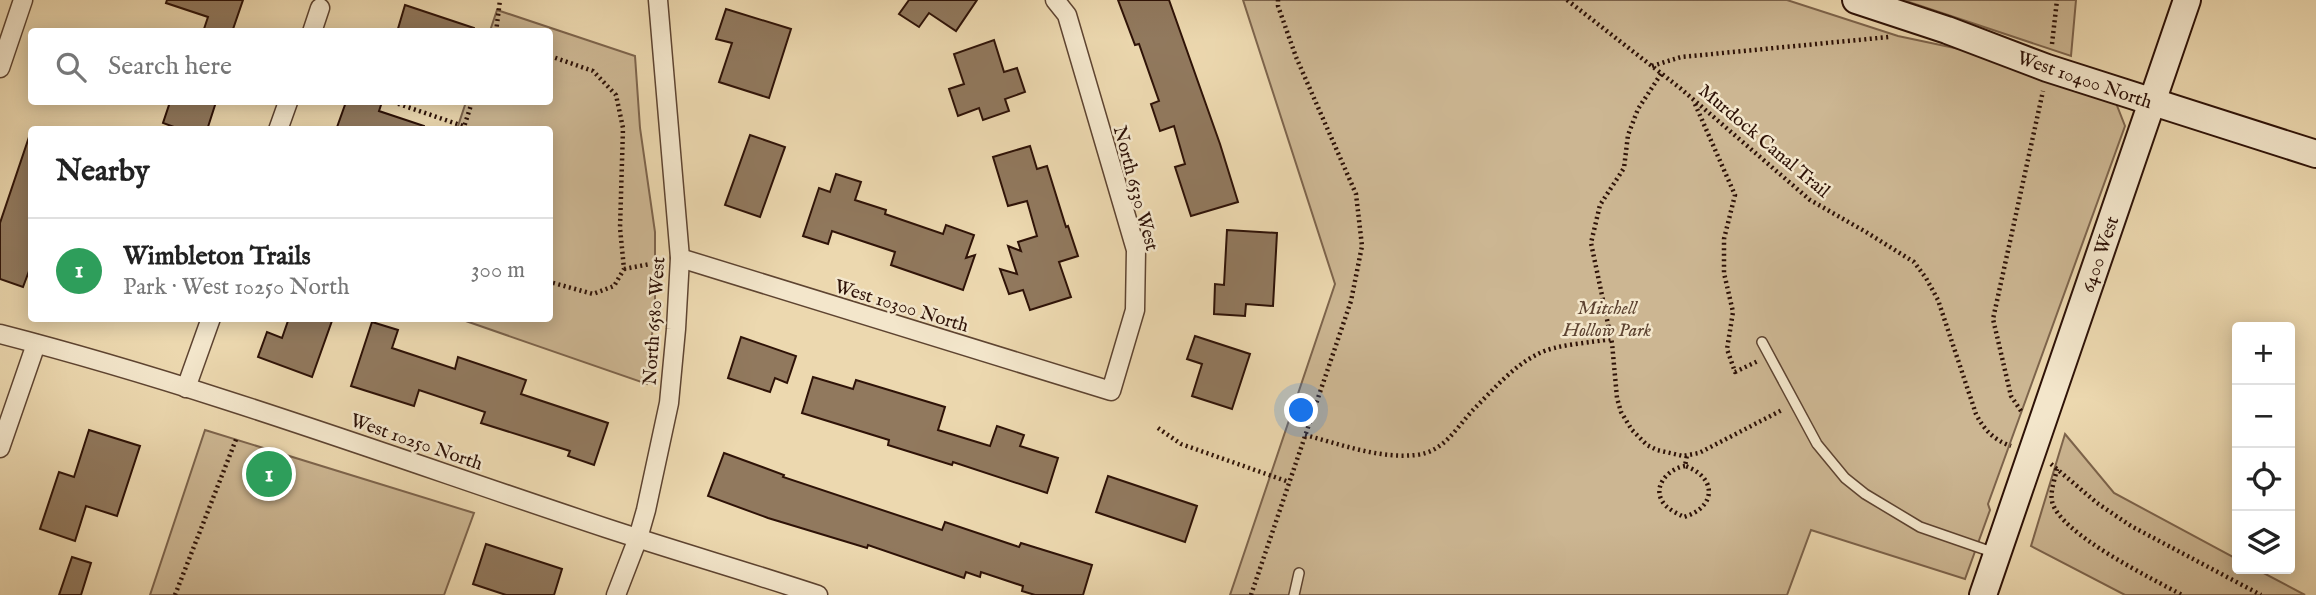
<!DOCTYPE html>
<html lang="en">
<head>
<meta charset="utf-8">
<style>
	body { margin:0; font-family:"IM FELL English",serif; background:#f6f6f6; color:#222 }
	.controls { position:absolute; right:21px; bottom:21px; display:grid; overflow:hidden; border-radius:7px; box-shadow:0 4px 18px #0003 }
	.controls button { width:63px; height:63px; display:grid; place-items:center; padding:0; border:0; border-bottom:2px solid #e0e0e0; background:#fff; color:#222; font:35px sans-serif }
	.you { position:absolute; left:1302px; top:411px; width:24px; height:24px; margin:-18px; border:5px solid #fff; border-radius:50%; background:#1a73e8; box-shadow:0 0 0 10px #1a73e833 }
	.badge { display:grid; place-items:center; width:46px; height:46px; border-radius:50%; background:#d93025; color:#fff; font-size:23px; font-weight:700 }
	.pin { position:absolute; translate:-50% -50%; border:4px solid #fff; box-shadow:0 2px 7px #0006 }
	.list { margin:0; padding:0; list-style:none }
	h2 { display:flex; justify-content:space-between; align-items:center; height:91px; margin:0; padding:0 28px; font-size:30px }
	h2 small { font-size:23px; font-weight:400; color:#767676 }
	.list li { display:grid; grid-template-columns:46px 1fr auto; gap:21px; align-items:center; box-sizing:border-box; height:105px; padding:0 28px; border-top:2px solid #e0e0e0 }
	.list b { display:block; font-size:26px; white-space:nowrap }
	.list p { margin:0; font-size:23px; white-space:nowrap; color:#767676 }
	.list em { font-size:23px; font-style:normal; color:#767676 }
	.icon { flex:none; width:38px; height:38px; fill:none; stroke:currentColor; stroke-width:2; stroke-linecap:round; stroke-linejoin:round }
	.map { position:relative; flex:none; width:2316px; height:595px; overflow:hidden }
	.search { position:absolute; background:#fff; box-shadow:0 4px 18px #0003; left:28px; top:28px; width:525px; height:77px; display:flex; align-items:center; gap:18px; box-sizing:border-box; padding:0 24px; border-radius:7px; color:#767676; font-size:26px }
	.panel { position:absolute; background:#fff; box-shadow:0 4px 18px #0003; left:28px; top:126px; width:525px; height:196px; border-radius:7px }
	.map>svg:first-child { display:block }
</style>
</head>
<body>
<div class="map">
<svg width="2316" height="595" viewBox="0 0 2316 595">
	<rect width="100%" height="100%" fill="#ecd8af"/>
	<filter id="stains"><feTurbulence type="fractalNoise" baseFrequency=".00286" numOctaves="4"/><feColorMatrix values="0 0 0 0 .2 0 0 0 0 .09 0 0 0 0 .02 0 0 0 .5 -.17"/></filter>
	<radialGradient id="worn" r=".72"><stop offset=".6" stop-color="#630" stop-opacity="0"/><stop offset="1" stop-color="#630" stop-opacity=".3"/></radialGradient>
	<g fill="#ccb692" stroke="#7d644c" stroke-width="2">
		<path d="M1243,0h544l111,36 85,18 131,44 11,28 -137,378 2,6 -25,69 -154,-49 -24,65h-557l105,-311z"/>
		<path d="M1903,0h173l-5,56z"/>
		<path d="M497,10l138,46 5,72 15,104v74l-8,78 -187,-65 90,-1v-188l-93,-1 9,-27h84v-70l-60,-1z"/>
		<path d="M205,430l269,83 -30,82h-294z"/>
		<path d="M2065,434l49,59 123,66v10h19l49,26h-180l-94,-49z"/>
	</g>
	<g fill="#91795e" stroke="#2e1207" stroke-width="2">
		<path d="M167,0h76l-11,32h-29l5,-15 -42,-14z"/>
		<path d="M909,0h68l-21,31 -27,-18 -10,14 -20,-13z"/>
		<path d="M1118,0h51l51,144 18,58 -47,14 -16,-49 10,-3 -11,-38 -14,5 -9,-27 8,-3 -20,-57 -4,1z"/>
		<path d="M405,5l69,23v4h-77z"/>
		<path d="M726,9l65,20 -22,69 -50,-16 13,-39 -16,-4z"/>
		<path d="M994,40l10,32 13,-4 8,24 -20,7 4,12 -26,9 -4,-12 -21,8 -9,-27 15,-5 -10,-30z"/>
		<path d="M170,102h46l-9,28h-25l-19,-7z"/>
		<path d="M346,102h36l-3,9 45,15v4h-88z"/>
		<path d="M750,135l35,12 -25,70 -35,-12z"/>
		<path d="M29,137l3,1v125l-9,24 -23,-8v-56z"/>
		<path d="M1030,146l7,23 10,-3 19,61 2,-1 10,30 -19,6 12,35 -41,13 -7,-20 -14,4 -9,-25 17,5 -9,-28 13,5 -3,-9 19,-6 -10,-35 -19,5 -15,-49z"/>
		<path d="M836,174l25,8 -6,18 31,10 -1,4 58,20 3,-9 28,10 -8,23 9,-3 -12,35 -72,-25 4,-13 -63,-21 -4,13 -25,-8 16,-48 11,4z"/>
		<path d="M1227,230l50,3 -4,73 -27,-2 -1,12 -31,-2 1,-30 9,1z"/>
		<path d="M289,318h44l-21,59 -54,-20 9,-25 15,6z"/>
		<path d="M372,322l26,8 -6,18 63,21 3,-12 68,23 -5,14 87,29 -14,42 -26,-9 2,-5 -89,-28 4,-11 -66,-22 -5,16 -63,-20z"/>
		<path d="M1195,336l55,18 -18,55 -40,-13 10,-32 -15,-5z"/>
		<path d="M741,337l55,19 -9,27 -12,-5 -5,14 -42,-14z"/>
		<path d="M813,377l40,12 3,-9 89,27 -7,23 52,16 7,-20 27,9 -4,11 38,12 -11,35 -94,-31 -1,3 -64,-20 1,-5 -87,-27z"/>
		<path d="M89,430l51,16 -23,70 -31,-10 -11,35 -35,-12 19,-57 15,5z"/>
		<path d="M724,453l60,22 -1,2 159,53 3,-8 74,25 2,-4 71,22 -9,30h-48l-13,-4 1,-5 -42,-14 -1,5 -14,-5 -2,6 -96,-33 -1,3 -99,-30 -60,-22z"/>
		<path d="M1108,476l89,30 -12,36 -89,-30z"/>
		<path d="M486,544l76,25 -8,26h-48l-33,-11z"/>
		<path d="M72,557l19,6 -10,32h-22z"/>
	</g>
	<g fill="none" stroke-linecap="round" stroke-linejoin="round">
		<g stroke="#5e4431" stroke-width="12">
			<g id="lane">
				<path d="M1762,342l55,102 28,34 20,16 55,33 75,26"/>
				<path d="M1294,595l5,-22"/>
			</g>
		</g>
		<g stroke="#5e4431" stroke-width="21">
			<g id="street">
				<path d="M312,32l8,-24"/>
				<path d="M0,68l23,-68"/>
				<path d="M278,130l10,-28"/>
				<path d="M680,258l431,133 24,-81 1,-60 -69,-235 -12,-15"/>
				<path d="M0,334c206,53 404,127 606,194 70,23 142,44 212,67"/>
				<path d="M186,388l25,-70"/>
				<path d="M0,448l36,-104"/>
				<path d="M616,595l22,-57 8,-28 23,-107 7,-74 4,-71 -22,-258"/>
			</g>
		</g>
		<g stroke="#2e1207" stroke-width="30">
			<g id="secondary">
				<path d="M1856,0l91,30 100,38 269,86"/>
				<path d="M1983,595l204,-595"/>
			</g>
		</g>
		<g stroke="#2e1207" stroke-width="4.5" stroke-dasharray="2 3.5" stroke-linecap="butt">
			<path d="M1567,0l113,88 130,112 56,32 48,30 12,16 12,22 38,114c8,16 18,26 35,32"/>
			<path d="M496,32l4,-32"/>
			<path d="M2052,44l5,-44"/>
			<path d="M550,56l43,15 23,24 7,33 -3,100 4,41 -10,17 -21,8 -43,-12"/>
			<path d="M1652,66l29,-9 208,-20"/>
			<path d="M1661,74l-23,35 -10,26 -4,33 -24,37 -9,38 21,100 5,55 4,14 11,18 15,15 10,5 26,6 16,-3 83,-43"/>
			<path d="M393,102l70,24"/>
			<path d="M1695,104l40,91 -11,44v34l9,39 -6,37 8,23 23,-11"/>
			<path d="M463,130l9,-28"/>
			<path d="M624,269l26,-5"/>
			<path d="M2021,411l-10,-15 -18,-77 50,-228"/>
			<path d="M1158,428l23,16 108,38"/>
			<path d="M1305,435c35,9 74,24 111,20 28,-3 40,-27 57,-45 19,-19 40,-44 65,-56 18,-10 53,-11 73,-15"/>
			<path d="M2051,464l46,39 34,23 130,69"/>
			<path d="M1685,466c-14,2 -31,17 -24,33 4,9 15,14 23,18 33,-10 33,-40 1,-51l2,-11"/>
			<path d="M2057,469c-2,10 -7,22 -5,32 6,32 101,78 130,94"/>
			<path d="M175,595l62,-158"/>
			<path d="M1251,595l100,-294 11,-55 -6,-52 -60,-137 -18,-51v-6"/>
		</g>
		<use href="#lane" stroke="#f3e6cb" stroke-width="9"/>
		<use href="#street" stroke="#f3e6cb" stroke-width="18"/>
		<use href="#secondary" stroke="#f3e6cb" stroke-width="26"/>
	</g>
	<g text-anchor="middle" stroke-width="5" stroke-linejoin="round" paint-order="stroke">
		<g font-size="19" fill="#2e1207" stroke="#f3e6cb">
			<text transform="translate(2085 79) rotate(19)" y="7">West 10400 North</text>
			<text transform="translate(1765 140) rotate(40)" y="7">Murdock Canal Trail</text>
			<text transform="translate(1137 188) rotate(75)" y="7">North 6530 West</text>
			<text transform="translate(2099 254) rotate(-71)" y="7">6400 West</text>
			<text transform="translate(902 305) rotate(17)" y="7">West 10300 North</text>
			<text transform="translate(653 321) rotate(-86)" y="7">North 6580 West</text>
			<text transform="translate(417 441) rotate(19)" y="7">West 10250 North</text>
		</g>
		<g font-size="19" font-style="italic" fill="#5d4331" stroke="#f3e6cb">
			<text x="1607" y="314">Mitchell<tspan x="1607" dy="22">Hollow Park</tspan></text>
		</g>
	</g>
	<rect width="100%" height="100%" filter="url(#stains)"/>
	<rect width="100%" height="100%" fill="url(#worn)"/>
</svg>
<div class="controls">
<button>+</button>
<button>−</button>
<button><svg class="icon" aria-label="locate" viewBox="0 0 24 24"><circle cx="12" cy="12" r="6"/><path d="M12 2v4M12 18v4M2 12h4M18 12h4"/></svg></button>
<button><svg class="icon" aria-label="layers" viewBox="0 0 24 24"><path d="M12 4l9 5-9 5-9-5zM3 14l9 5 9-5"/></svg></button>
</div>
<div class="you"></div>
<div class="pin badge" style="left:269px;top:474px;background:#2e9e5b">1</div>
<div class="search"><svg class="icon" aria-label="search" viewBox="0 0 24 24"><circle cx="10" cy="10" r="6"/><path d="M15 15l6 6"/></svg>Search here</div>
<section class="panel">
<h2>Nearby<small></small></h2>
<ul class="list">
<li><span class="badge" style="background:#2e9e5b">1</span><div><b>Wimbleton Trails</b><p>Park · West 10250 North</p></div><em>300 m</em></li>
</ul>
</section>
</div>
</body>
</html>
